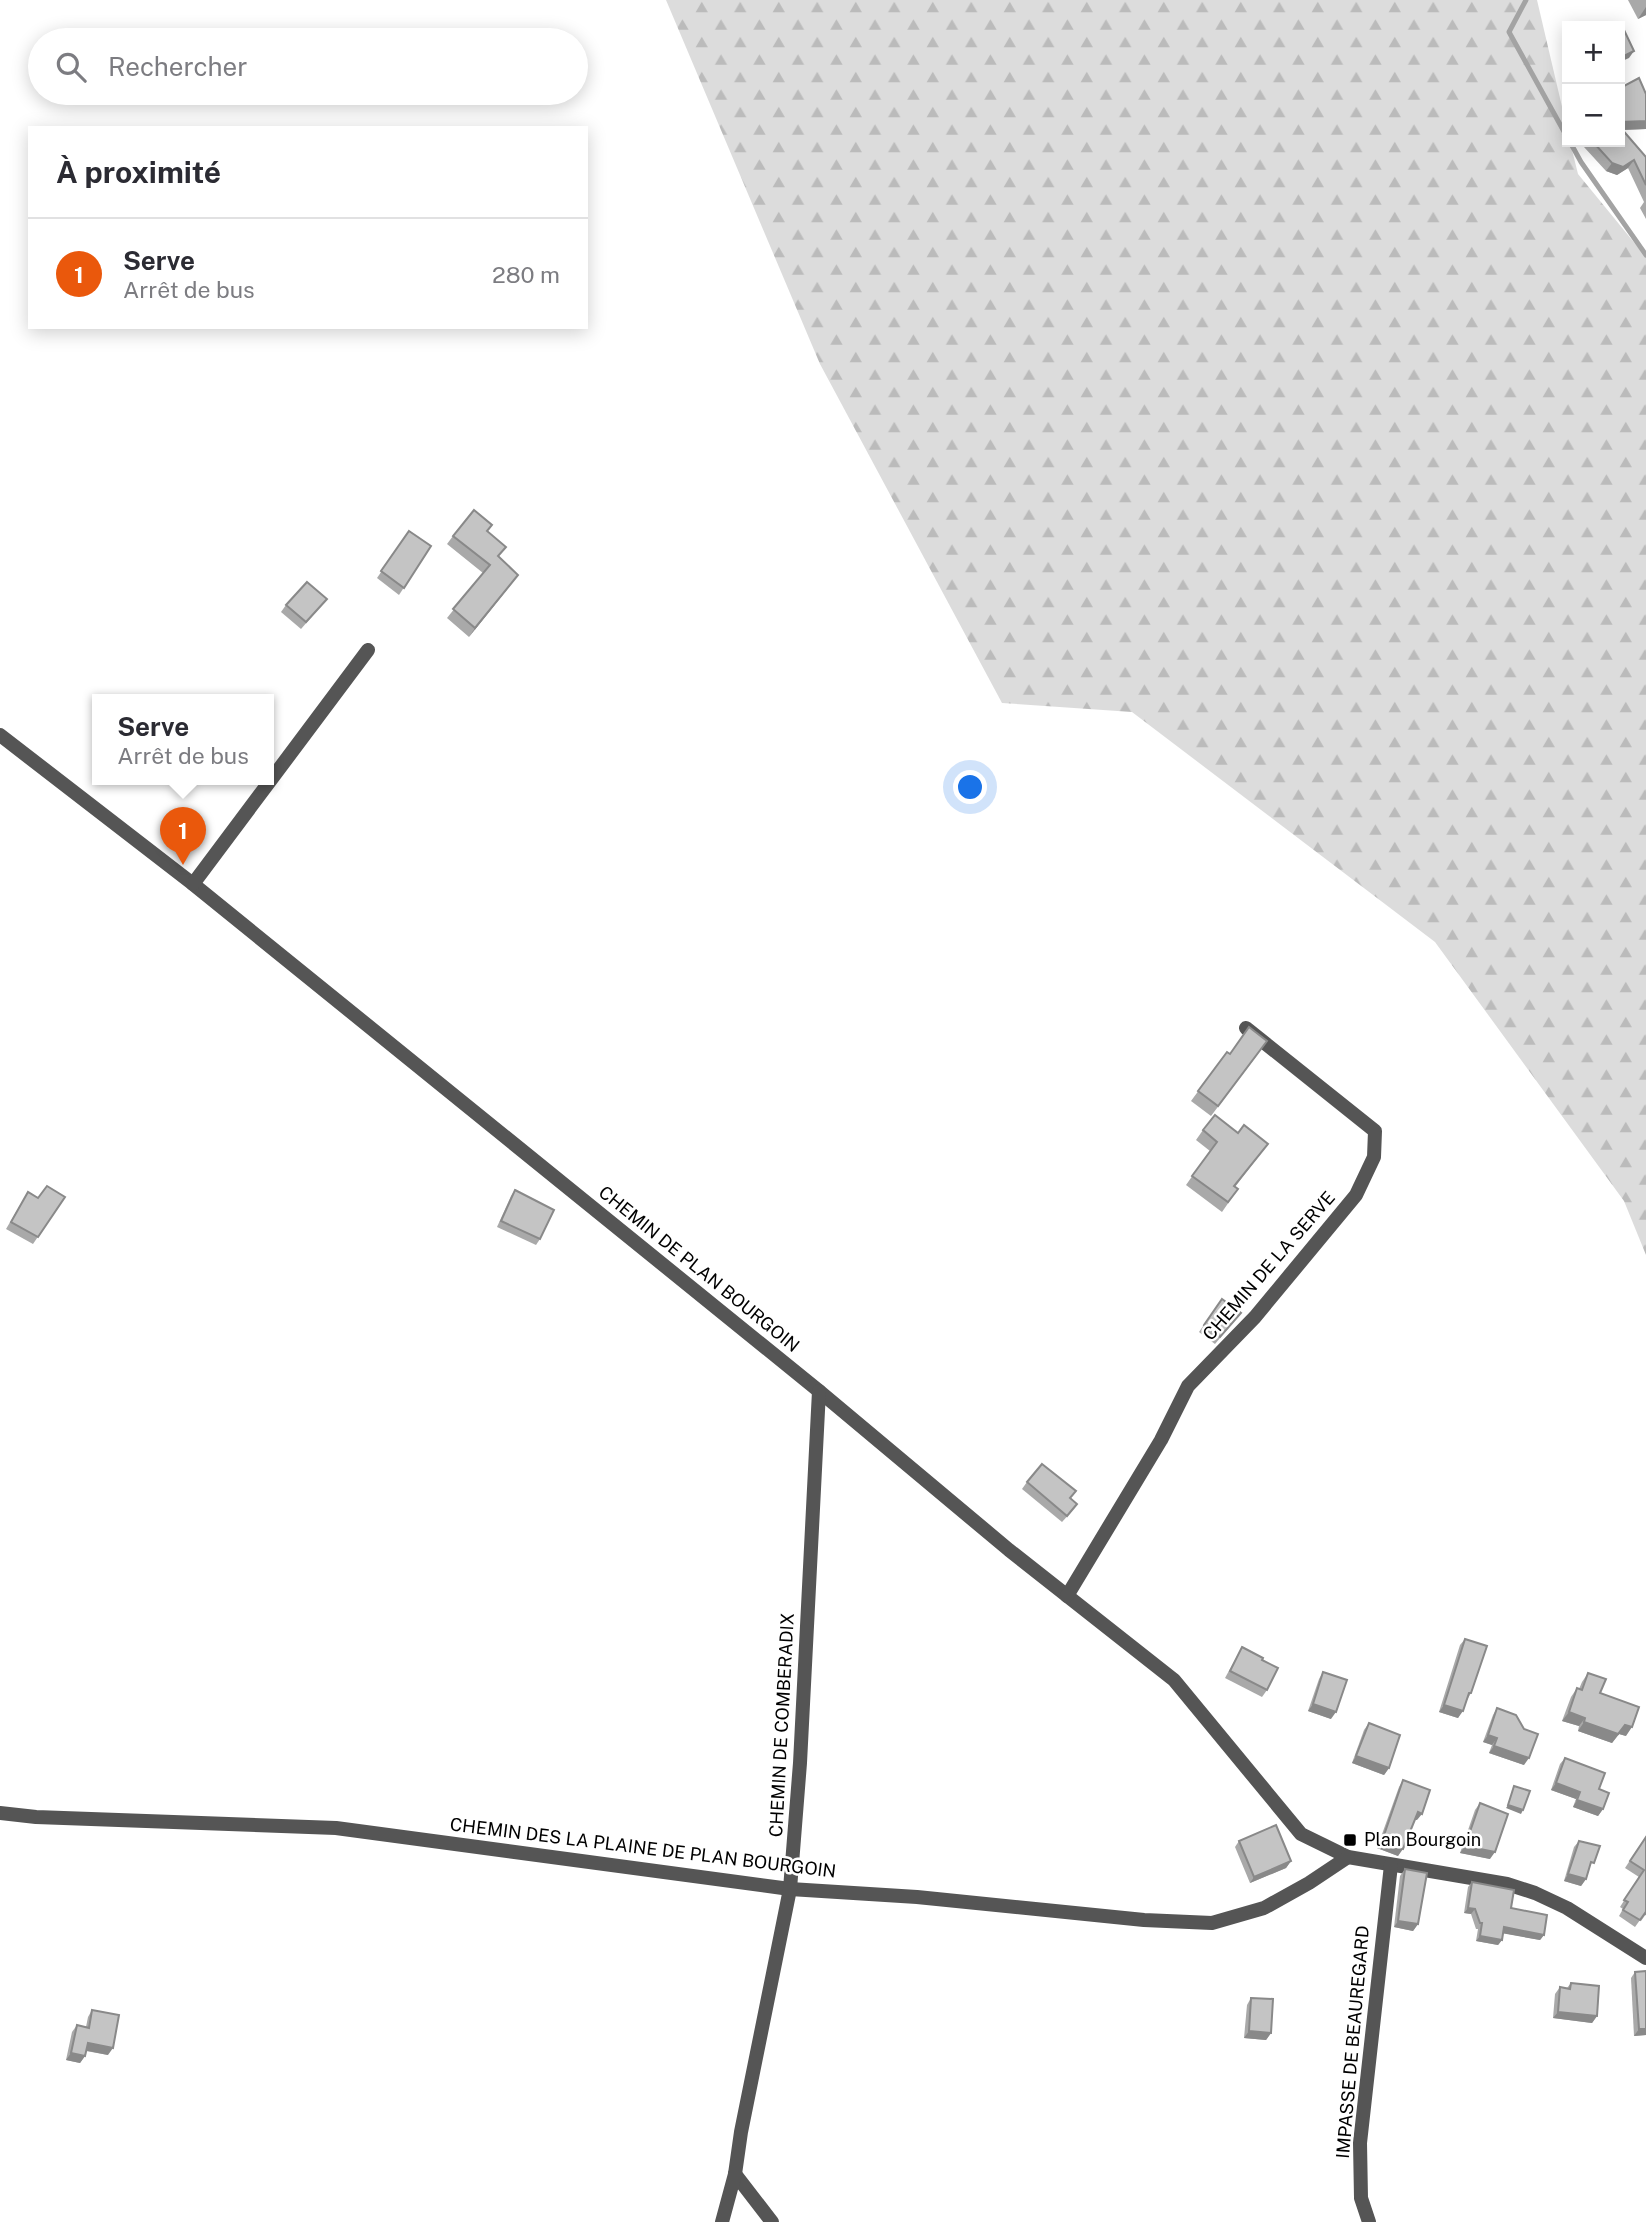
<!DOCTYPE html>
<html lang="fr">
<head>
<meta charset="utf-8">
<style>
	body { margin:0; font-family:"Public Sans",sans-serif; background:#f2f2f3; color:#2b2b33 }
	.controls { position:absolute; right:21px; top:21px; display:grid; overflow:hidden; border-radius:0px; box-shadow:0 4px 18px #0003 }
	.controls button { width:63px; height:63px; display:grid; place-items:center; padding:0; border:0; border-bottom:2px solid #e1e1e2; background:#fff; color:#2b2b33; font:35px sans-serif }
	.you { position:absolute; left:971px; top:788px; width:24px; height:24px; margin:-18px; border:5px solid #fff; border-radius:50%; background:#1a73e8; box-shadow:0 0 0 10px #1a73e833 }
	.badge { display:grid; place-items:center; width:46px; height:46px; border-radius:50%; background:#ea580c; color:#fff; font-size:23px; font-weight:700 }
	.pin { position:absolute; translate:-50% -58px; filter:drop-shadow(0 2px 4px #0008) }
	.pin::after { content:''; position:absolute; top:37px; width:24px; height:21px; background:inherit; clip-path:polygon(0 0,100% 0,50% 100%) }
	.popup { position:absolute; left:92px; top:694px; width:182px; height:91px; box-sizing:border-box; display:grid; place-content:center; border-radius:0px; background:#fff; filter:drop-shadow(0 2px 5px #0005); font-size:23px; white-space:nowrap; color:#7c7c81 }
	.popup b { font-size:26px; color:#2b2b33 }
	.popup::after { content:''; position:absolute; left:50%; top:100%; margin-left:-14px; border:14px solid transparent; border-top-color:#fff }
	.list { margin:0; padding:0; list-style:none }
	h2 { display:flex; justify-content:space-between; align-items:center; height:91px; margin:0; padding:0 28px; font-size:30px }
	h2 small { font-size:23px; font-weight:400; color:#7c7c81 }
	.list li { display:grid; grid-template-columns:46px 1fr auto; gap:21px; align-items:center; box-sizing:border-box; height:112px; padding:0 28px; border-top:2px solid #e1e1e2 }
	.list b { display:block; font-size:26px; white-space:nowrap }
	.list p { margin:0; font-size:23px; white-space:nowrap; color:#7c7c81 }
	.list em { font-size:23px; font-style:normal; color:#7c7c81 }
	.icon { flex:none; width:38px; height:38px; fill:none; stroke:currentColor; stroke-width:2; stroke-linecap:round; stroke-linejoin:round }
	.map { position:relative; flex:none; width:1646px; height:2222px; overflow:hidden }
	.search { position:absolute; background:#fff; box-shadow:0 4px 18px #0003; left:28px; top:28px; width:560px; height:77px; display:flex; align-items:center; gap:18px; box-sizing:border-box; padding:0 24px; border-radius:38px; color:#7c7c81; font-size:26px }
	.panel { position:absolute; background:#fff; box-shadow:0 4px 18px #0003; left:28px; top:126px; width:560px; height:203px; border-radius:0px }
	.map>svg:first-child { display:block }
</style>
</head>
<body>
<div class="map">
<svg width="1646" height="2222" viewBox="0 0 1646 2222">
	<defs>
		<pattern id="forest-firs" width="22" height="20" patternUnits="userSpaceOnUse" patternTransform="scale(1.75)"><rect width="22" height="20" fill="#dcdcdc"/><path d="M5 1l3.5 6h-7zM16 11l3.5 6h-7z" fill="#bbb"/></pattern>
	</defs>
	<rect width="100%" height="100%" fill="#fff"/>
	<path fill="url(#forest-firs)" d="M666,0h871l30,128v14h3l8,32 68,83v998l-22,-54 -189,-259 -303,-230 -130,-9 -182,-339z"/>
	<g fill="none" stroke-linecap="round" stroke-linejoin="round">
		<g stroke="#a3a3a3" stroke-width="5">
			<path d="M1526,0l-17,32 58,105"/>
			<path d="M1570,142l11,20 65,93"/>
		</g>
		<g stroke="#555" stroke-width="14">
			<path d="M0,735l193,149 626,507 190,159 165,130 127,154 47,23 159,27 28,9 32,15 79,50"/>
			<path d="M193,884l175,-234"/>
			<path d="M1067,1596l94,-156 27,-54 67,-69 101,-122 18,-38 1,-26 -129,-103"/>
			<path d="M0,1813l36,4 300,11 454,61 127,8 227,23 68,3 52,-15 45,-25 39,-26"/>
			<path d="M735,2174l37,48"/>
			<path d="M722,2222l13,-48 6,-42 49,-243 10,-126 19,-372"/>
			<path d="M1369,2222l-8,-24 -1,-55 31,-278"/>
		</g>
	</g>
	<g fill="#a9a9a9">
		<path d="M1628,0h18v15l-8,4z"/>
		<path d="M1620,88l26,6v35l-24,1 24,27v62l-6,-11 4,-6 -16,-34 -11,7 -11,-4 -22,-24 3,-5h33z"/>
		<path d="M492,525l-5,6 11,26 14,26 -43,54 -22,-19 36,-45 -36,-29 6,-8z"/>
		<path d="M409,531l22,15 -32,49 -22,-17z"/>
		<path d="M286,605h36l-21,24 -20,-17z"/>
		<path d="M1260,1051l-49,65 -20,-15 36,-49 3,2z"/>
		<path d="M1203,1130l58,23 -26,34 3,2 -16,23 -36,-27 24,-34 -14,-11z"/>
		<path d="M515,1190l25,49 -4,6 -39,-18 14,-31z"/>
		<path d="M28,1192l10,6 27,-1 -32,47 -27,-15z"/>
		<path d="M1222,1299l14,20 -21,25 -16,-12z"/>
		<path d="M1027,1482l43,17 2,12 -10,11 -40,-33z"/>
		<path d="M1465,1639l6,54 -4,7 -9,18 -19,-6 21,-67z"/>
		<path d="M1242,1647l20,13 5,30 -5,7 -37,-19z"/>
		<path d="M1323,1672l8,47 -23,-8 11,-32z"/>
		<path d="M1588,1673l12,20 26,43 -7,-2 -7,9 -34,-12 1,-5 -17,-5 9,-24 6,-9 2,1 3,-7z"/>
		<path d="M1497,1708l27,57 -35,-12 3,-8 -9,-3 10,-27z"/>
		<path d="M1369,1723l20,45 -5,7 -32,-12 12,-33z"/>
		<path d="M1565,1758l34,31 4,20 -5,7 -25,-9 3,-8 -25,-9 9,-26z"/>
		<path d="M1403,1780l14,40h-2l-17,36 -21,-8 22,-61z"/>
		<path d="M1480,1803l10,56 -30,-6 15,-43z"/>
		<path d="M1646,1836v78l-5,7 -1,-1 -5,7 -16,-11 4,-7 -3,-2 19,-30 -14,-9z"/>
		<path d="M1239,1841l52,20 -5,7 -36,15 -15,-36z"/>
		<path d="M1579,1841l7,38 -5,7 -17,-5 10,-34z"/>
		<path d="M1405,1869l13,55 -5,7 -19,-4 6,-51z"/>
		<path d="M1472,1882l39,26 33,27 -4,5 -37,-7 -1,7 -4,5 -22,-4 2,-12h-2l-5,-15 -7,-1 4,-26z"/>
		<path d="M1635,1972l11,63 -12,1 -3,-58z"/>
		<path d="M1571,1983l26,33 -5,7 -39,-5 2,-24 5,-7 7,1z"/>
		<path d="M1251,1998l20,35 -5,7 -22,-2 3,-33z"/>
		<path d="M92,2010l16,45 -22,-4 -1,5 -5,7 -14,-3 6,-28 5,-7 9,2 2,-10z"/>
	</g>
	<g fill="#898989">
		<path d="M1646,7v8l-8,4z"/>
		<path d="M1634,51l-5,7 -9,4v-4z"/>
		<path d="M1646,121v8l-26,1v-8z"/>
		<path d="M1634,160l-6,8 -11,7 -11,-4 6,-8z"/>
		<path d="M518,575l-6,8 -43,54 6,-9z"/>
		<path d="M1313,1704l23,8 -5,7 -23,-8z"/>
		<path d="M1444,1705l19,6 -5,7 -19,-6z"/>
		<path d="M1569,1712l16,6 -6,8 -17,-5z"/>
		<path d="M1584,1722l41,3 7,2 -6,9 -7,-2 -7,9 -34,-12z"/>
		<path d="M1488,1735l9,3 -5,7 -9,-3z"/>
		<path d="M1494,1746l35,12 -5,7 -35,-12z"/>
		<path d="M1356,1756l33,12 -5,7 -32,-12z"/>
		<path d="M1556,1783l24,9 -4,7 -25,-9z"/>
		<path d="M1577,1800l26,9 -5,7 -25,-9z"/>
		<path d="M1508,1805l15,5 -2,4 -15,-6z"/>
		<path d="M1418,1812l4,2 -5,6 -4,-1z"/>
		<path d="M1382,1841l21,8 -5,7 -21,-8z"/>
		<path d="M1465,1846l30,6 -5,7 -30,-6z"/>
		<path d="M1291,1861l-5,7 -36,15 4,-6z"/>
		<path d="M1568,1874l18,5 -5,7 -17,-5z"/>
		<path d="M1468,1908l7,1 -4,5 -7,-1z"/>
		<path d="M1398,1921l20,3 -5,7 -19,-4z"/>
		<path d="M1504,1927l40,8 -4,5 -39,-7z"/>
		<path d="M1480,1936l22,4 -4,5 -22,-4z"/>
		<path d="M1558,2012l39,4 -5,7 -39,-5z"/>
		<path d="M1639,2029h7v6l-12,1z"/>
		<path d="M1249,2031l22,2 -5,7 -22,-2z"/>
		<path d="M88,2043l25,5 -5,7 -25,-5z"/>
		<path d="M71,2053l14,3 -5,7 -14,-3z"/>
	</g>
	<g fill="#c4c4c4" stroke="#898989" stroke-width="2">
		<path d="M1624,30l10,21 -14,7v-27z"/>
		<path d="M1639,78l7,16v27l-26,1v-13l3,-4 -3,-7v-10z"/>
		<path d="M1620,127l26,30v28l-12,-25 -11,7 -11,-4 -19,-21h27z"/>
		<path d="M474,510l18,15 -5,6 19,16 -8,9 20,19 -43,53 -22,-19 37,-44 -37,-29z"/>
		<path d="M409,531l22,15 -27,42 -23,-17z"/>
		<path d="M307,582l20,17 -21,23 -20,-17z"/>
		<path d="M1249,1027l18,14 -49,65 -20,-15 29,-39 3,2z"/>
		<path d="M1215,1115l23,18 6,-8 24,19 -34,42 4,3 -10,13 -36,-26 25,-34 -14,-12z"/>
		<path d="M47,1186l18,11 -27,40 -27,-15 17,-30 10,6z"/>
		<path d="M515,1190l39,20 -14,29 -39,-18z"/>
		<path d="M1222,1299l19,14 -21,24 -16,-12z"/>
		<path d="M1042,1464l34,27 -6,7 7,6 -10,12 -40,-34z"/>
		<path d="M1465,1639l22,7 -16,47h-2l-6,18 -19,-6z"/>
		<path d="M1242,1647l21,11 -1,2 16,8 -11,22 -37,-19z"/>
		<path d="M1323,1672l24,8 -11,32 -23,-8z"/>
		<path d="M1588,1673l18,6 -6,14 39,14 -7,20 -7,-2 -7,9 -34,-12 1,-4 -16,-6 8,-24 5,2z"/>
		<path d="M1497,1708l19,7 8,14 14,5 -9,24 -35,-12 3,-8 -9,-3z"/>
		<path d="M1369,1723l31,12 -11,33 -33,-12z"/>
		<path d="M1565,1758l40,15 -6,16 10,4 -6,16 -26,-9 3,-8 -24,-9z"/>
		<path d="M1403,1780l27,10 -8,24 -4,-2 -15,37 -21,-8z"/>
		<path d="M1514,1786l16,5 -7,19 -15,-5z"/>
		<path d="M1480,1803l28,11 -13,38 -30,-6z"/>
		<path d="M1276,1825l15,36 -37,16 -15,-36z"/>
		<path d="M1646,1837v77l-1,-1 -5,7 -17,-10 5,-8 -4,-2 20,-30 -14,-9z"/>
		<path d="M1579,1841l21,5 -6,17 -3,-1 -5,17 -18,-5z"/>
		<path d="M1405,1869l22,4 -9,51 -20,-3z"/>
		<path d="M1472,1882l42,8 -3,18 36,7 -3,20 -40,-8 -2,13 -22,-4 2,-13h-2l-5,-14 -7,-1z"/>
		<path d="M1646,1971v58h-7l-4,-57z"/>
		<path d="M1571,1983l28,3 -2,30 -39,-4 2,-25 10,2z"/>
		<path d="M1251,1998l22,1 -2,34 -22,-2z"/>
		<path d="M92,2010l27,5 -6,33 -25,-5 -3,13 -14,-3 6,-28 12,3z"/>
	</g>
	<rect fill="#000" stroke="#fff" stroke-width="2.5" x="1343" y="1833" width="14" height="14" rx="3.5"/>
	<g text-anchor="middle" stroke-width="5" stroke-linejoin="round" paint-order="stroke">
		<g font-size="18" fill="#000" stroke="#fff">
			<text transform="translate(1269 1266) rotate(-49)" y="6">CHEMIN DE LA SERVE</text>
			<text transform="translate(699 1269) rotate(39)" y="6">CHEMIN DE PLAN BOURGOIN</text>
			<text transform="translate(782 1725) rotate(-87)" y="6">CHEMIN DE COMBERADIX</text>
			<text transform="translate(643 1848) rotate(7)" y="6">CHEMIN DES LA PLAINE DE PLAN BOURGOIN</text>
			<text transform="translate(1353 2042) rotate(-85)" y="6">IMPASSE DE BEAUREGARD</text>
		</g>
		<g font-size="18" fill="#000" stroke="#fff" text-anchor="start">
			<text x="1364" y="1846">Plan Bourgoin</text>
		</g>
	</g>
</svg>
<div class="controls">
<button>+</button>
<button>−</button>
</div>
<div class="you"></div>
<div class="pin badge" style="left:183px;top:865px">1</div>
<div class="popup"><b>Serve</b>Arrêt de bus</div>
<div class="search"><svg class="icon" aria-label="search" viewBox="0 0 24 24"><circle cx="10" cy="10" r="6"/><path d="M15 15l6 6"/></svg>Rechercher</div>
<section class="panel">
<h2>À proximité<small></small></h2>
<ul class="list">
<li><span class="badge">1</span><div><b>Serve</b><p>Arrêt de bus</p></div><em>280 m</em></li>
</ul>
</section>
</div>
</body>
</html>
